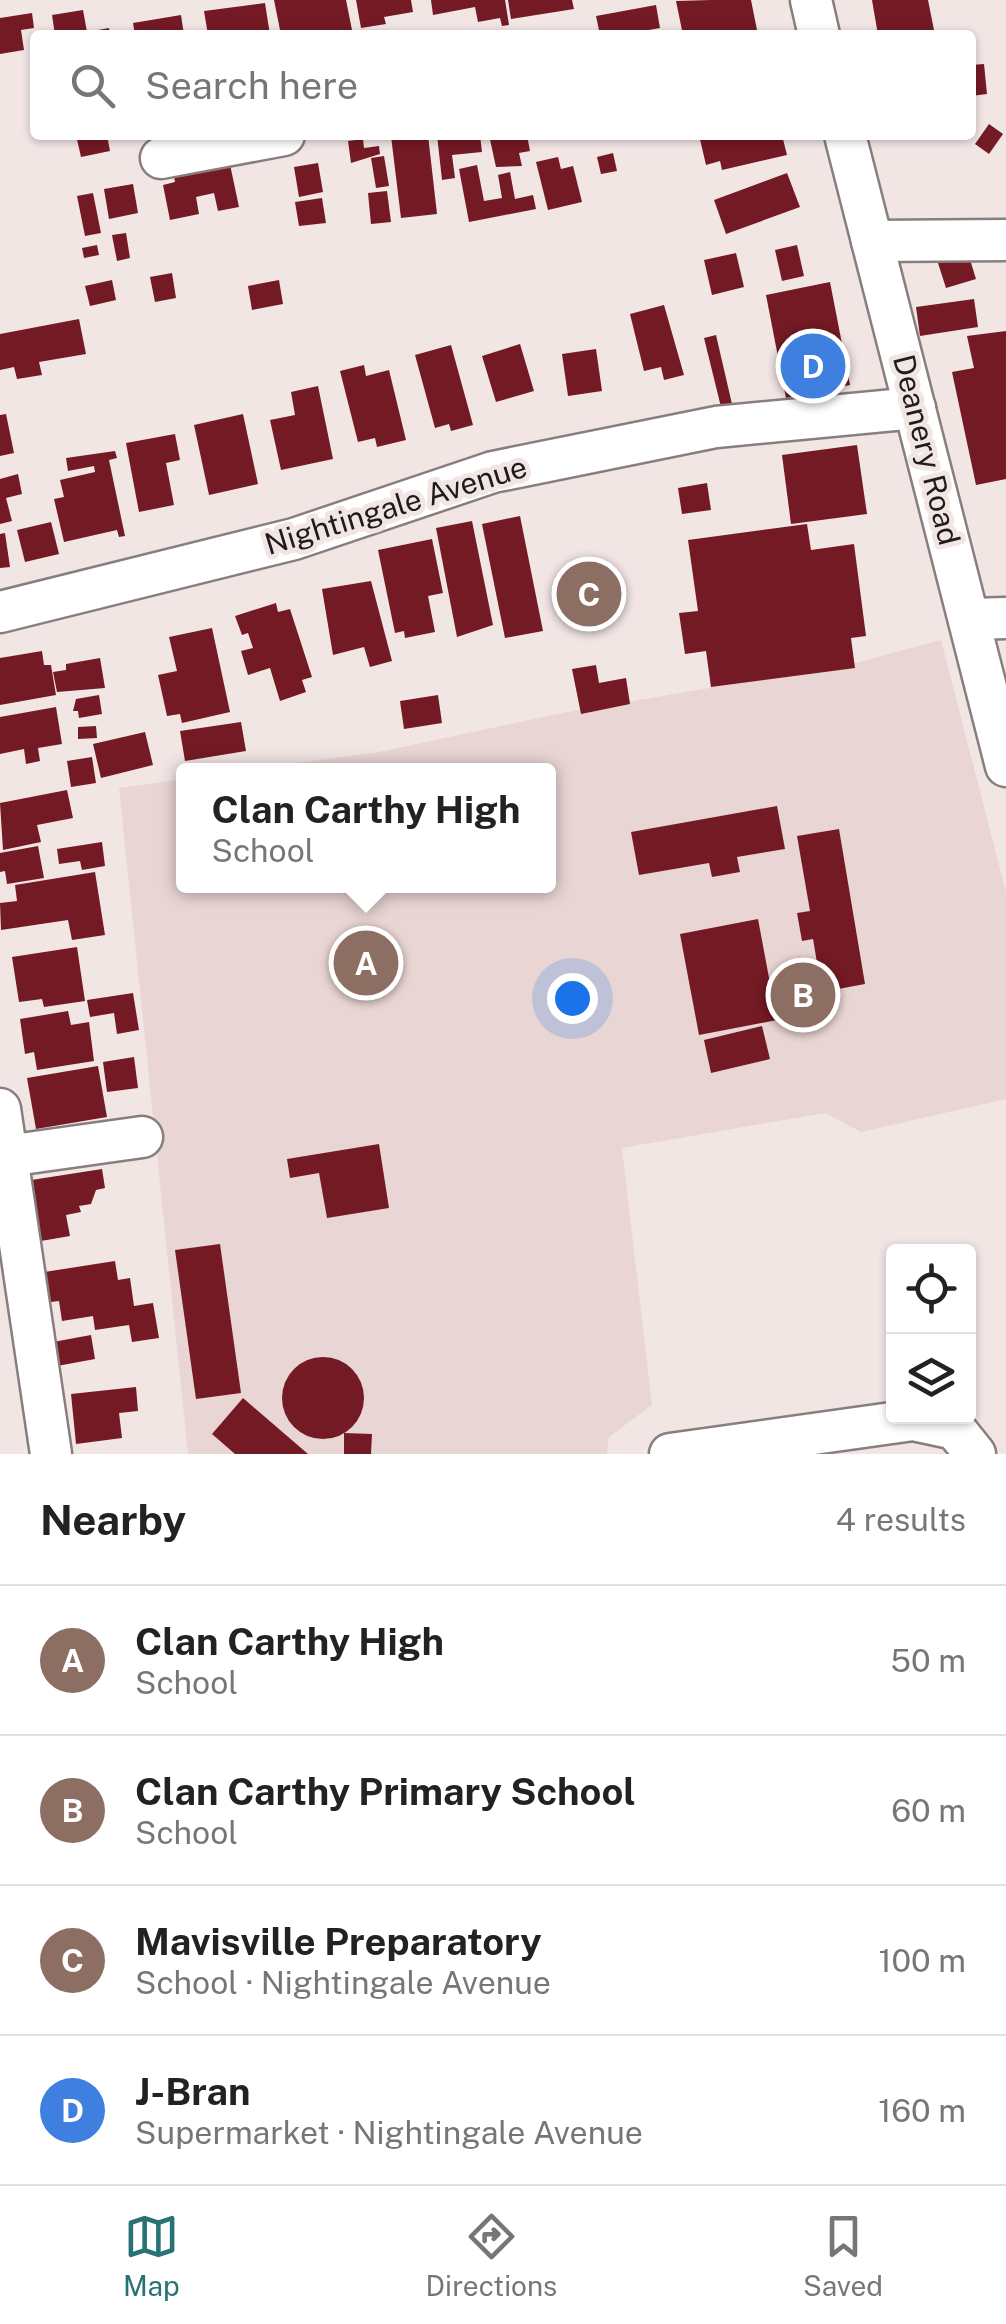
<!DOCTYPE html>
<html lang="en">
<head>
<meta charset="utf-8">
<style>
	body { margin:0; font-family:"Public Sans",sans-serif; background:#f6f6f6; color:#222 }
	.controls { position:absolute; right:30px; bottom:30px; display:grid; overflow:hidden; border-radius:10px; box-shadow:0 2px 8px #0004 }
	.controls button { width:90px; height:90px; display:grid; place-items:center; padding:0; border:0; border-bottom:2px solid #e0e0e0; background:#fff; color:#222; font:50px sans-serif }
	.you { position:absolute; left:572px; top:998px; width:35px; height:35px; margin:-25px; border:8px solid #fff; border-radius:50%; background:#1a73e8; box-shadow:0 0 0 15px #1a73e833 }
	.badge { display:grid; place-items:center; width:65px; height:65px; border-radius:50%; background:#277275; color:#fff; font-size:32px; font-weight:700 }
	.pin { position:absolute; translate:-50% -50%; border:5px solid #fff; box-shadow:0 2px 10px #0006 }
	.popup { position:absolute; left:176px; top:763px; width:380px; height:130px; box-sizing:border-box; display:grid; place-content:center; border-radius:10px; background:#fff; filter:drop-shadow(0 2px 8px #0005); font-size:32px; white-space:nowrap; color:#767676 }
	.popup b { font-size:38px; color:#222 }
	.popup::after { content:''; position:absolute; left:50%; top:100%; margin-left:-20px; border:20px solid transparent; border-top-color:#fff }
	.list { margin:0; padding:0; list-style:none }
	h2 { display:flex; justify-content:space-between; align-items:center; height:130px; margin:0; padding:0 40px; font-size:42px }
	h2 small { font-size:32px; font-weight:400; color:#767676 }
	.list li { display:grid; grid-template-columns:65px 1fr auto; gap:30px; align-items:center; box-sizing:border-box; height:150px; padding:0 40px; border-top:2px solid #e0e0e0 }
	.list b { display:block; font-size:38px; white-space:nowrap }
	.list p { margin:0; font-size:32px; white-space:nowrap; color:#767676 }
	.list em { font-size:32px; font-style:normal; color:#767676 }
	.icon { flex:none; width:55px; height:55px; fill:none; stroke:currentColor; stroke-width:2; stroke-linecap:round; stroke-linejoin:round }
	.map { position:relative; flex:none; width:1006px; height:1454px; overflow:hidden }
	.search { position:absolute; background:#fff; box-shadow:0 2px 8px #0004; left:30px; right:30px; top:30px; height:110px; display:flex; align-items:center; gap:25px; box-sizing:border-box; padding:0 35px; border-radius:10px; color:#767676; font-size:38px }
	.sheet { height:730px; background:#fff }
	nav { display:flex; justify-content:space-around; align-items:center; box-sizing:border-box; height:140px; border-top:2px solid #e0e0e0; background:#fff; font-size:28px; color:#767676 }
	nav a { display:grid; justify-items:center; gap:5px }
	nav .on { color:#277275 }
	.map>svg:first-child { display:block }
</style>
</head>
<body>
<div class="map">
<svg width="1006" height="1454" viewBox="0 0 1006 1454">
	<rect width="100%" height="100%" fill="#f2e6e5"/>
	<path fill="#e9d5d4" d="M941,640l65,252v207l-145,33 -36,-19 -203,35 30,257 -43,32 -2,17h-419l-69,-666 64,-9 1,107h364v-116h-302l133,-18 183,-39 290,-49z"/>
	<g fill="#731a24">
		<path d="M274,0h72l7,35h-72z"/>
		<path d="M356,0h55l2,12 -29,5 2,7 -25,4z"/>
		<path d="M431,0h74l4,25 -7,1 -2,-8 -22,4 -3,-15 -42,8z"/>
		<path d="M508,0h64l2,9 -63,10z"/>
		<path d="M711,0h40l7,35h-75l-7,-34z"/>
		<path d="M872,0h56l6,30 -56,5z"/>
		<path d="M265,3l5,32h-62l-4,-24z"/>
		<path d="M656,5l4,23 -17,3 1,4h-44l-4,-19z"/>
		<path d="M83,10l4,22 22,-4 1,7h-55l-3,-20z"/>
		<path d="M32,13l2,15 -13,2 3,20 -24,4v-36z"/>
		<path d="M181,15l3,20h-49l-2,-12z"/>
		<path d="M984,64l3,30 -16,2v-31z"/>
		<path d="M989,124l14,10 -14,20 -14,-10z"/>
		<path d="M76,135h31l3,16 -29,6z"/>
		<path d="M428,135l9,79 -36,4 -10,-82z"/>
		<path d="M437,135h43l2,17 -30,3 3,23 -13,2z"/>
		<path d="M489,135h38l3,16 -11,2 3,13 -26,1z"/>
		<path d="M699,135h83l5,20 -65,15 -2,-9 -14,4z"/>
		<path d="M363,139l1,9 15,-2 1,8 -29,9 -3,-22z"/>
		<path d="M613,153l4,18 -16,3 -4,-17z"/>
		<path d="M228,155l11,52 -21,4 -4,-18 -18,4 3,17 -29,6 -7,-35 12,-3 -3,-15z"/>
		<path d="M384,156l5,30 -13,2 -5,-30z"/>
		<path d="M558,157l3,12 12,-3 9,36 -34,8 -12,-48z"/>
		<path d="M318,163l5,29 -24,5 -5,-30z"/>
		<path d="M477,165l7,36 18,-3 -4,-23 12,-3 5,27 18,-4 3,14 -67,13 -10,-53z"/>
		<path d="M787,173l13,34 -74,27 -12,-34z"/>
		<path d="M133,184l5,29 -29,6 -5,-30z"/>
		<path d="M387,191l4,31 -20,2 -3,-31z"/>
		<path d="M93,193l8,40 -16,3 -8,-40z"/>
		<path d="M322,198l4,25 -27,3 -4,-24z"/>
		<path d="M126,233l4,25 -13,3 -5,-26z"/>
		<path d="M97,245l2,10 -15,3 -2,-10z"/>
		<path d="M797,245l7,31 -22,5 -7,-31z"/>
		<path d="M736,253l8,34 -32,8 -8,-35z"/>
		<path d="M968,253l8,26 -30,9 -8,-25z"/>
		<path d="M172,273l4,25 -21,4 -5,-25z"/>
		<path d="M112,280l4,20 -26,6 -5,-20z"/>
		<path d="M279,280l4,24 -31,6 -4,-24z"/>
		<path d="M830,282l20,103 -64,13 -20,-103z"/>
		<path d="M974,299l4,28 -58,9 -4,-29z"/>
		<path d="M664,305l20,70 -20,5 -3,-13 -17,4 -14,-57z"/>
		<path d="M79,319l7,35 -47,8 3,13 -25,4 -3,-12 -14,3v-36z"/>
		<path d="M1006,331v148l-30,6 -24,-113 22,-4 -7,-32z"/>
		<path d="M716,335l16,69 -11,3 -17,-69z"/>
		<path d="M520,344l14,47 -38,11 -14,-46z"/>
		<path d="M451,345l22,80 -22,6 -2,-7 -14,4 -20,-73z"/>
		<path d="M596,349l6,42 -34,5 -6,-42z"/>
		<path d="M364,365l2,11 23,-6 17,70 -29,7 -2,-9 -17,4 -18,-71z"/>
		<path d="M318,386l15,73 -52,11 -11,-50 25,-5 -4,-23z"/>
		<path d="M6,414l8,39 -14,3v-41z"/>
		<path d="M243,414l15,70 -49,11 -15,-70z"/>
		<path d="M175,434l5,26 -14,3 8,42 -35,7 -13,-69z"/>
		<path d="M857,445l10,69 -76,10 -9,-69z"/>
		<path d="M115,451l2,7 -8,2 16,76 -6,1 -2,-7 -53,12 -10,-43 10,-2 -4,-17 35,-8 -1,-6 -26,5 -2,-13z"/>
		<path d="M18,474l4,20 -16,4 6,23 -12,3v-45z"/>
		<path d="M707,483l4,27 -29,4 -4,-26z"/>
		<path d="M520,516l23,115 -38,7 -23,-114z"/>
		<path d="M472,521l21,104 -36,12 -21,-109z"/>
		<path d="M51,522l8,32 -34,8 -8,-32z"/>
		<path d="M807,524l4,26 43,-6 12,92 -15,2 4,30 -144,19 -5,-36 -21,3 -6,-41 19,-2 -10,-71z"/>
		<path d="M5,533l5,34 -10,1v-34z"/>
		<path d="M432,539l11,54 -15,3 7,36 -30,6 -1,-7 -9,2 -17,-83z"/>
		<path d="M371,581l21,80 -22,6 -6,-20 -31,8 -11,-66z"/>
		<path d="M276,603l2,9 12,-3 22,68 -10,3 4,12 -26,9 -10,-33 -22,7 -7,-24 12,-3 -5,-15 -6,2 -7,-19z"/>
		<path d="M212,628l18,84 -48,11 -2,-9 -13,2 -9,-41 19,-4 -8,-34z"/>
		<path d="M42,651l2,14h7l5,30 -56,10v-47z"/>
		<path d="M100,658l5,30 -48,4 -4,-20 13,-2v-6z"/>
		<path d="M596,665l3,18 27,-5 4,26 -49,10 -9,-45z"/>
		<path d="M99,695l3,19 -23,4 -1,-7h-5l3,-12z"/>
		<path d="M438,695l4,28 -38,6 -4,-28z"/>
		<path d="M56,707l6,37 -24,4 2,13 -14,3 -2,-15 -24,5v-37z"/>
		<path d="M241,722l5,29 -61,10 -5,-30z"/>
		<path d="M96,726l1,12 -19,1v-12z"/>
		<path d="M145,732l8,33 -52,13 -8,-34z"/>
		<path d="M92,757l4,26 -25,4 -4,-26z"/>
		<path d="M67,790l6,28 -36,7 4,17 -38,8 -3,-47z"/>
		<path d="M777,806l8,43 -48,8 3,15 -28,5 -3,-14 -70,12 -8,-43z"/>
		<path d="M839,829l26,155 -43,8 -9,-53 -11,2 -5,-28 13,-2 -13,-75z"/>
		<path d="M102,842l3,24 -23,4 -2,-9 -21,3 -2,-15z"/>
		<path d="M38,846l6,32 -37,6 -2,-13 -5,1v-19z"/>
		<path d="M95,872l10,63 -33,5 -4,-20 -67,10 -1,-27 17,-2 -2,-16z"/>
		<path d="M758,919l19,101 -78,15 -19,-101z"/>
		<path d="M77,947l8,54 -41,6 -2,-8 -23,3 -7,-45z"/>
		<path d="M133,993l6,37 -22,4 -3,-21 -24,4 -3,-17z"/>
		<path d="M68,1011l3,14 18,-3 5,39 -57,9 -3,-18 -9,2 -5,-35z"/>
		<path d="M762,1026l8,33 -59,14 -7,-33z"/>
		<path d="M134,1057l4,31 -31,4 -4,-30z"/>
		<path d="M98,1066l9,51 -71,12 -9,-51z"/>
		<path d="M379,1144l10,64 -62,10 -8,-45 -29,5 -3,-19z"/>
		<path d="M102,1169l3,19 -9,2 -5,14 -12,2 2,6 -15,3 4,21 -35,6 -10,-61z"/>
		<path d="M220,1244l21,149 -45,6 -21,-149z"/>
		<path d="M115,1261l3,19 12,-2 4,28 19,-3 6,35 -27,4 -3,-17 -34,5 -2,-14 -31,5 -3,-20 -16,2 -5,-30z"/>
		<path d="M91,1335l4,24 -38,7 -4,-24z"/>
		<circle cx="323" cy="1398" r="41"/>
		<path d="M136,1387l2,24 -19,2 3,25 -46,6 -5,-50z"/>
		<path d="M243,1398l65,56h-73l-23,-20z"/>
		<path d="M344,1433l28,1 -1,20h-27z"/>
	</g>
	<g fill="none" stroke-linecap="round" stroke-linejoin="round">
		<g stroke="#897e7e" stroke-width="45">
			<g id="minor">
				<path d="M811,0l8,35"/>
				<path d="M845,135l161,631"/>
				<path d="M161,158l123,-23"/>
				<path d="M872,241l134,-1"/>
				<path d="M0,612l294,-73 199,-67 223,-45 199,-19"/>
				<path d="M969,619l37,-1"/>
				<path d="M0,1109l51,345"/>
				<path d="M0,1157l142,-20"/>
				<path d="M670,1454l243,-34 42,9 20,25"/>
			</g>
		</g>
		<use href="#minor" stroke="#fff" stroke-width="40"/>
	</g>
	<g text-anchor="middle" stroke-width="10" stroke-linejoin="round" paint-order="stroke">
		<g font-size="30" fill="#1f1b1a" stroke="#f2e6e5">
			<text transform="translate(926 450) rotate(76)" y="10">Deanery Road</text>
			<text transform="translate(396 506) rotate(-17)" y="10">Nightingale Avenue</text>
		</g>
	</g>
</svg>
<div class="controls">
<button><svg class="icon" aria-label="locate" viewBox="0 0 24 24"><circle cx="12" cy="12" r="6"/><path d="M12 2v4M12 18v4M2 12h4M18 12h4"/></svg></button>
<button><svg class="icon" aria-label="layers" viewBox="0 0 24 24"><path d="M12 4l9 5-9 5-9-5zM3 14l9 5 9-5"/></svg></button>
</div>
<div class="you"></div>
<div class="pin badge" style="left:366px;top:963px;background:#8d6e63">A</div>
<div class="popup"><b>Clan Carthy High</b>School</div>
<div class="pin badge" style="left:803px;top:995px;background:#8d6e63">B</div>
<div class="pin badge" style="left:589px;top:594px;background:#8d6e63">C</div>
<div class="pin badge" style="left:813px;top:366px;background:#3f7fe0">D</div>
<div class="search"><svg class="icon" aria-label="search" viewBox="0 0 24 24"><circle cx="10" cy="10" r="6"/><path d="M15 15l6 6"/></svg>Search here</div>
</div>
<section class="sheet">
<h2>Nearby<small>4 results</small></h2>
<ul class="list">
<li><span class="badge" style="background:#8d6e63">A</span><div><b>Clan Carthy High</b><p>School</p></div><em>50 m</em></li>
<li><span class="badge" style="background:#8d6e63">B</span><div><b>Clan Carthy Primary School</b><p>School</p></div><em>60 m</em></li>
<li><span class="badge" style="background:#8d6e63">C</span><div><b>Mavisville Preparatory</b><p>School · Nightingale Avenue</p></div><em>100 m</em></li>
<li><span class="badge" style="background:#3f7fe0">D</span><div><b>J-Bran</b><p>Supermarket · Nightingale Avenue</p></div><em>160 m</em></li>
</ul>
</section>
<nav>
<a class="on"><svg class="icon" aria-label="map" viewBox="0 0 24 24"><path d="M3 6l6-2 6 2 6-2v14l-6 2-6-2-6 2zM9 4v14M15 6v14"/></svg>Map</a>
<a><svg class="icon" aria-label="directions" viewBox="0 0 24 24"><path d="M12 3l9 9-9 9-9-9zM9 14v-3h6M13 9l2 2-2 2"/></svg>Directions</a>
<a><svg class="icon" aria-label="saved" viewBox="0 0 24 24"><path d="M7 4h10v16l-5-4-5 4z"/></svg>Saved</a>
</nav>
</body>
</html>
